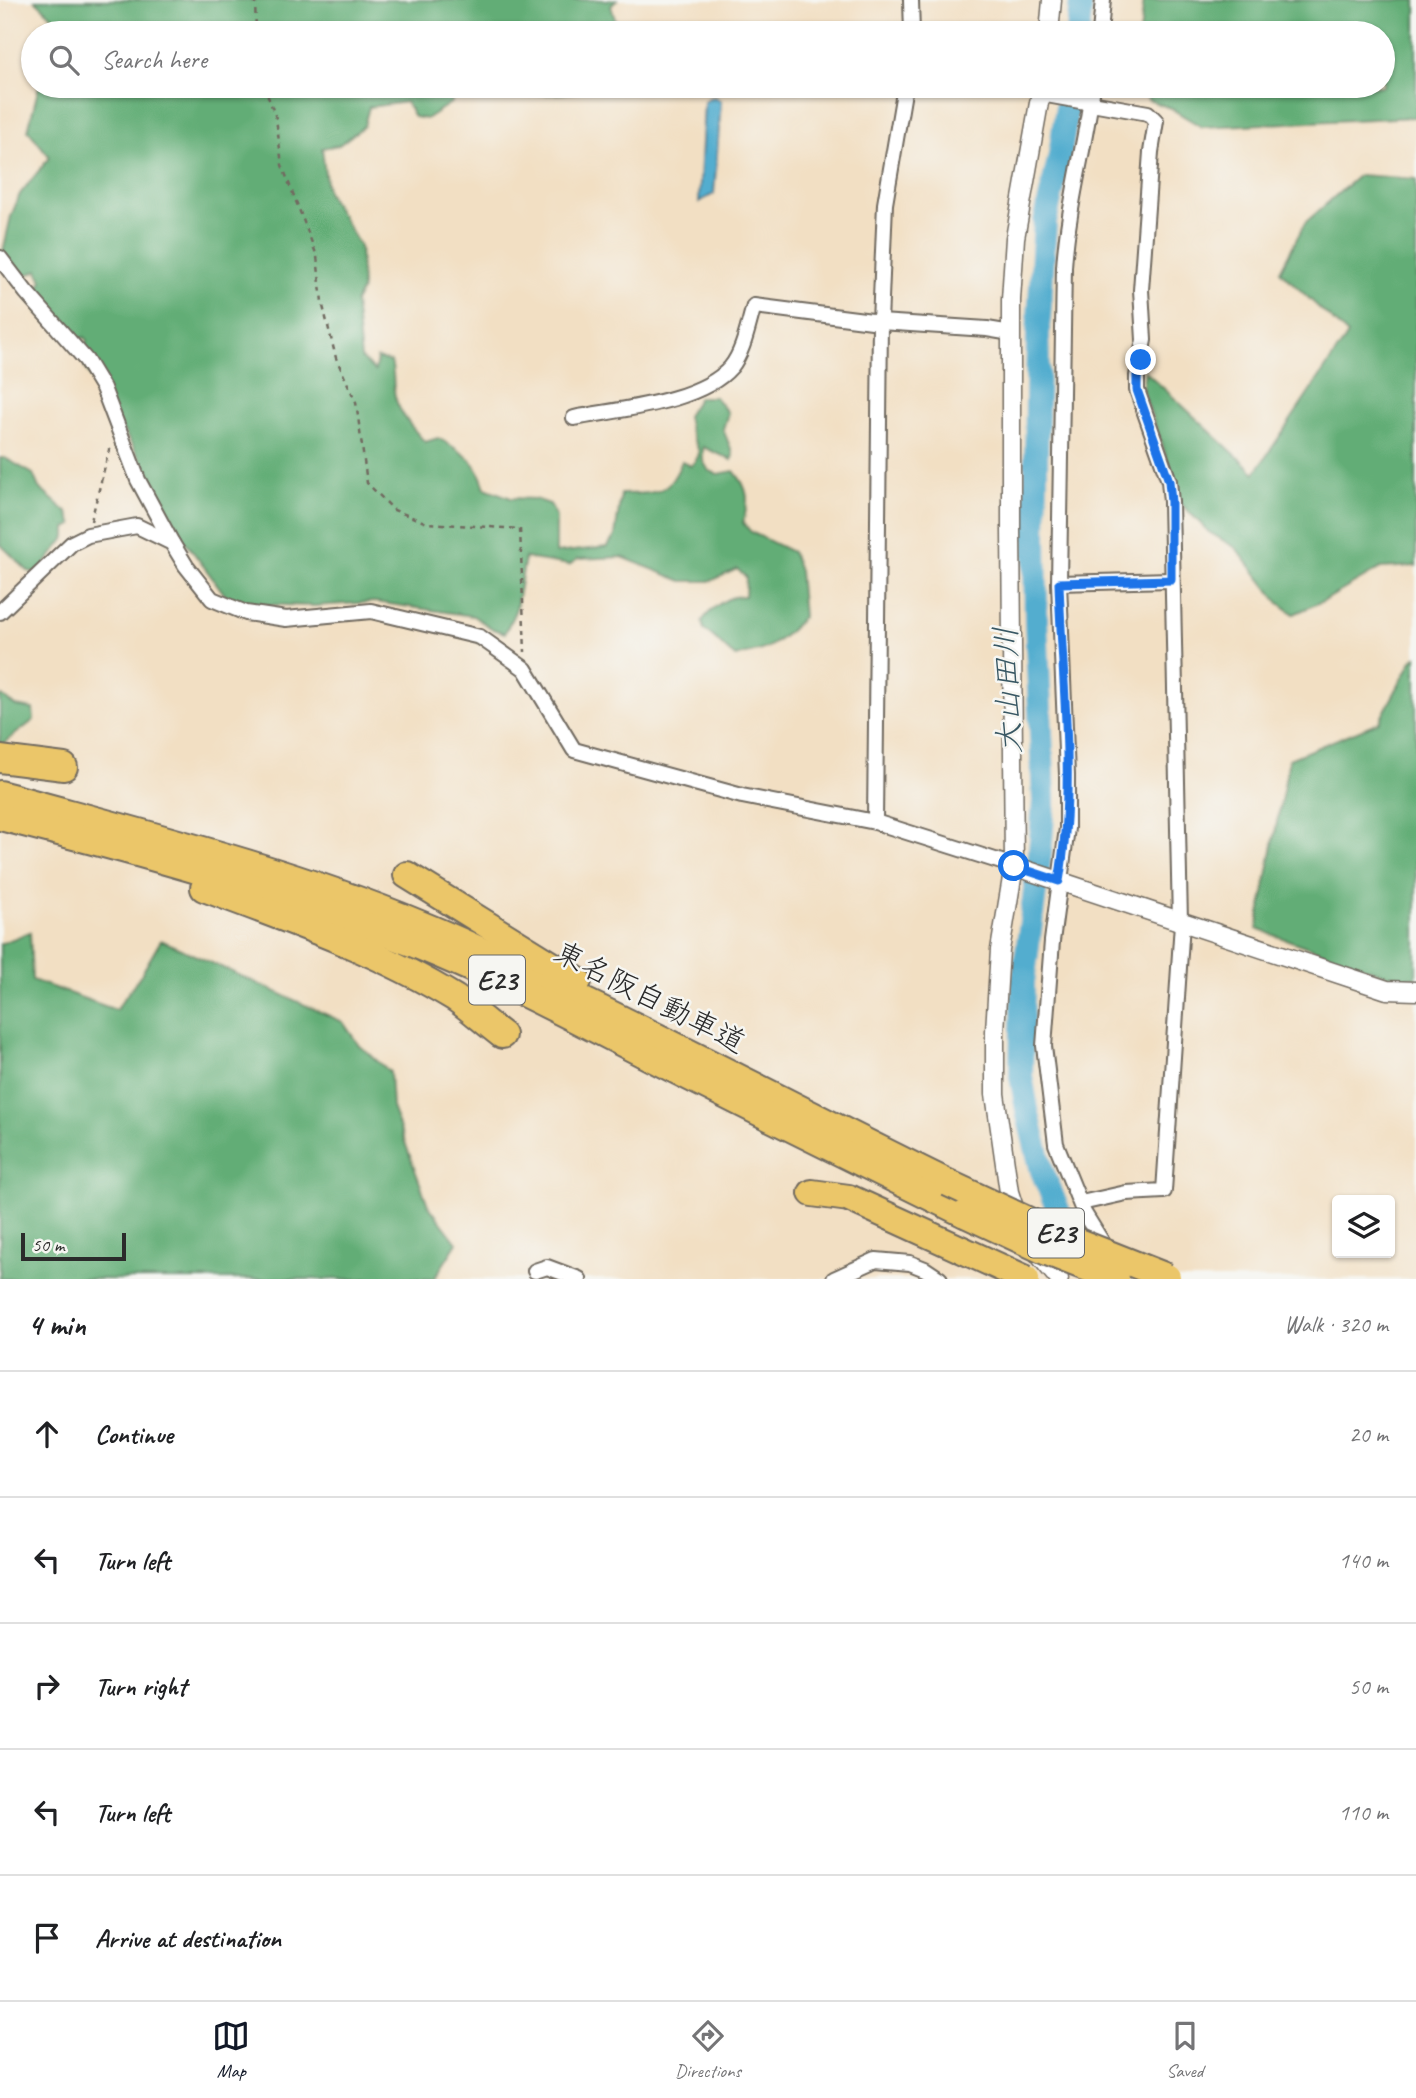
<!DOCTYPE html>
<html lang="en">
<head>
<meta charset="utf-8">
<style>
	body { margin:0; font-family:Caveat,"Klee One",sans-serif; background:#f2f2f2; color:#202124 }
	.controls { position:absolute; right:21px; bottom:21px; display:grid; overflow:hidden; border-radius:7px; box-shadow:0 2px 5px #0004 }
	.controls button { width:63px; height:63px; display:grid; place-items:center; padding:0; border:0; border-bottom:2px solid #e0e0e0; background:#fff; color:#202124; font:35px sans-serif }
	.scale { position:absolute; left:21px; bottom:18px; width:105px; box-sizing:border-box; padding-left:7px; border:4px solid #2b2b2b; border-top:0; font-size:19px; line-height:24px; white-space:nowrap; color:#2b2b2b; -webkit-text-stroke:5px #f6f6f2; paint-order:stroke }
	.stop { position:absolute; width:21px; height:21px; margin:-16px; border:5px solid #1a73e8; border-radius:50%; background:#fff }
	.stop.end { background:#1a73e8; border-color:#fff; box-shadow:0 2px 7px #0008 }
	.list { margin:0; padding:0; list-style:none }
	h2 { display:flex; justify-content:space-between; align-items:center; height:91px; margin:0; padding:0 28px; font-size:30px }
	h2 small { font-size:23px; font-weight:400; color:#757577 }
	.list li { display:grid; grid-template-columns:46px 1fr auto; gap:21px; align-items:center; box-sizing:border-box; height:126px; padding:0 28px; border-top:2px solid #e0e0e0 }
	.list b { display:block; font-size:26px; white-space:nowrap }
	.list em { font-size:23px; font-style:normal; color:#757577 }
	.icon { flex:none; width:38px; height:38px; fill:none; stroke:currentColor; stroke-width:2; stroke-linecap:round; stroke-linejoin:round }
	.map { position:relative; flex:none; width:1416px; height:1279px; overflow:hidden }
	.search { position:absolute; background:#fff; box-shadow:0 2px 5px #0004; left:21px; right:21px; top:21px; height:77px; display:flex; align-items:center; gap:18px; box-sizing:border-box; padding:0 24px; border-radius:38px; color:#757577; font-size:26px }
	.sheet { height:721px; background:#fff }
	nav { display:flex; justify-content:space-around; align-items:center; box-sizing:border-box; height:98px; border-top:2px solid #e0e0e0; background:#fff; font-size:19px; color:#757577 }
	nav a { display:grid; justify-items:center; gap:4px }
	nav .on { color:#111827 }
	.map>svg:first-child { display:block }
</style>
</head>
<body>
<div class="map">
<svg width="1416" height="1279" viewBox="0 0 1416 1279">
	<rect width="100%" height="100%" fill="#f6f6f2"/>
	<filter id="ink" filterUnits="userSpaceOnUse"><feTurbulence type="fractalNoise" baseFrequency=".0143" numOctaves="2"/><feDisplacementMap in="SourceGraphic" scale="14" xChannelSelector="R" yChannelSelector="G"/><feConvolveMatrix kernelMatrix="1 2 1 2 8 2 1 2 1" color-interpolation-filters="sRGB"/></filter>
	<filter id="wash" filterUnits="userSpaceOnUse"><feTurbulence type="fractalNoise" baseFrequency=".00686" numOctaves="4" result="noise"/><feDisplacementMap in="SourceGraphic" scale="28" xChannelSelector="R" yChannelSelector="G"/><feGaussianBlur stdDeviation="1.57" result="paint"/><feColorMatrix in="noise" values="0 0 0 0 0 0 0 0 0 0 0 0 0 0 0 0 0 1.4 0 .05"/><feComposite in="paint" operator="in"/></filter>
	<g filter="url(#wash)">
		<rect width="100%" height="100%" fill="#f2dfc3"/>
		<g fill="#62ad76" stroke="#466c50" stroke-width="2">
			<path d="M35,0h582l-6,6 7,23h16l14,4h-597l2,-16z"/>
			<path d="M1144,0h272v117l-214,10 -32,-19 -22,-8 -5,-14h240v-53h-243z"/>
			<path d="M39,86h423l-10,4v12l-26,17 -12,-2 -8,-15 -37,5 -5,19 -25,19 -17,3 5,44 33,54 2,43 -7,13 6,56 14,13 2,-13 14,4c3,10 2,18 3,28 1,19 19,39 31,52l13,-4c26,15 38,20 47,50l26,10 24,1 15,5 6,13v36l51,-6 8,-11 6,-42c35,-1 47,2 61,-33l9,5c14,-15 6,-16 0,-32 -2,-6 -3,-13 -4,-18l12,-19h16l13,16 -5,16 10,25 -1,6 -29,-13v14l6,10 9,3 16,-3c16,19 15,29 9,52l8,9 41,20 7,19 4,46c-12,13 -27,29 -45,34 -8,2 -14,3 -22,6 -13,-8 -19,-20 -32,-27l-2,-9c10,-13 25,-26 43,-25l1,-19 -9,-8 -26,12h-29l-60,-24 -44,2 -9,6 -44,-7 -9,51 -11,24 -12,-4 -20,-13 -98,-14 -61,4 -63,-2 -26,-9 -44,-59 -26,-53 -70,-115 -1,-20 3,-7 -3,-4 -6,5 -11,-3 -30,-52 5,-5 -4,-12 -11,5 -26,-15 10,-44 9,-22 30,-37 -22,-27z"/>
			<path d="M489,86h107c-7,2 -15,5 -22,6 -21,4 -66,3 -85,-6z"/>
			<path d="M1359,175l57,4v387l-35,2 -54,31 -33,15 -15,-11 -43,-55 -27,-16 -30,-30 -4,-21 -33,-92 3,-18 110,102 93,-138 -68,-64 25,-48z"/>
			<path d="M0,458h5l28,16 6,14 29,25 5,12 -7,3v9l-28,36 -10,-2 -28,-27z"/>
			<path d="M1416,657v320l-21,1 -138,-49 32,-170 90,-37 34,-63z"/>
			<path d="M2,696l14,10 17,3 1,11 -34,26v-49z"/>
			<path d="M30,932l2,48 84,30 26,-37 19,-33 182,82 15,22 32,28 2,35 36,98 29,38 -23,36h-434v-335z"/>
		</g>
		<path fill="#52adcf" stroke="#3e6c7d" stroke-width="2" d="M715,97l6,4 -7,93 -15,8 5,-100 5,-4z"/>
		<g fill="none" stroke-linecap="round" stroke-linejoin="round">
			<g stroke="#52adcf" stroke-width="24">
				<path d="M1078,33l3,-33"/>
				<path d="M1070,86l-10,69 -15,67 -7,113 -3,200 1,85 8,181 -4,52 -17,130 -2,93 7,39 14,56 21,51 15,29"/>
			</g>
		</g>
	</g>
	<g filter="url(#ink)">
		<g fill="none" stroke-linecap="round" stroke-linejoin="round">
			<g stroke="#716a60" stroke-width="18">
				<g id="minor">
					<path d="M911,0l1,33"/>
					<path d="M1100,33l3,-33"/>
					<path d="M1093,86c-8,61 -25,119 -29,181l-5,316 8,192v53l-15,113 -8,105 12,98 28,69 23,37"/>
					<path d="M1041,94l107,19 8,8 -5,31 -10,138 3,50 -7,36v14l32,91 2,21 9,420"/>
					<path d="M0,258l26,34 60,68 17,28 35,92 34,63"/>
					<path d="M574,418c45,-9 126,-15 157,-51 13,-16 17,-42 23,-61l126,16 107,7 24,4"/>
					<path d="M1059,583l112,-3"/>
					<path d="M0,612l72,-69 16,-8 49,-9 35,17 14,23 26,33 34,14 40,6 85,-8 109,26 45,32 49,81 168,46 133,26 139,44"/>
					<path d="M875,822l5,-500 5,-118 20,-118"/>
					<path d="M1081,1203l45,-10 38,-2 18,-268"/>
					<path d="M535,1271l12,-4 32,12"/>
					<path d="M834,1279l42,-19 34,3 15,6 15,10"/>
				</g>
			</g>
			<g stroke="#716a60" stroke-width="21">
				<g id="tertiary">
					<path d="M1049,33l3,-33"/>
					<path d="M1014,866l373,124 29,1"/>
					<path d="M1018,1220l-9,-28 -14,-98v-63l5,-81 14,-84 -3,-337v-229l4,-62 27,-152"/>
					<path d="M1035,1250l24,29"/>
				</g>
			</g>
			<g stroke="#716a60" stroke-width="30">
				<g id="motorway">
					<path d="M0,759l64,8"/>
					<path d="M0,794c141,39 284,74 420,130 57,23 113,51 168,79 121,58 239,121 360,180"/>
					<path d="M0,817c142,36 278,73 414,127 87,35 169,79 253,122 99,50 198,99 298,148"/>
					<path d="M407,875l171,106"/>
					<path d="M204,888c85,32 173,62 251,110 16,11 31,25 47,37"/>
					<path d="M812,1193l37,5"/>
				</g>
			</g>
			<g stroke="#716a60" stroke-width="2.5" stroke-dasharray="5 5" stroke-linecap="butt">
				<path d="M255,0l1,33"/>
				<path d="M264,86l12,32 6,47 35,91 5,46 14,56 20,44 11,81 27,27 33,13 93,6 5,123"/>
				<path d="M91,521l19,-75"/>
			</g>
			<use href="#minor" stroke="#fff" stroke-width="14"/>
			<use href="#tertiary" stroke="#fff" stroke-width="18"/>
			<use href="#motorway" stroke="#ebc669" stroke-width="26"/>
			<g stroke="#716a60" stroke-width="30" stroke-linecap="butt">
				<g id="motorway-bridge">
					<path d="M948,1183l105,49 114,45"/>
					<path d="M849,1198l177,81"/>
					<path d="M965,1214l82,38 69,27"/>
				</g>
			</g>
			<use href="#motorway-bridge" stroke="#ebc669" stroke-width="26"/>
		</g>
	</g>
	<g fill="none" stroke-linecap="round" stroke-linejoin="round" filter="url(#ink)">
		<path stroke="#1a73e8" stroke-width="9" d="M1014,866l45,15c17,-97 3,-199 0,-298l112,-3v-78l-2,-21 -32,-91v-14l4,-16"/>
	</g>
	<g text-anchor="middle" stroke-width="5" stroke-linejoin="round" paint-order="stroke">
		<g fill="#f6f6f2" stroke="#686867" stroke-width="2">
			<rect x="469" y="955.5" width="56" height="49" rx="5"/>
			<rect x="1028" y="1208.5" width="56" height="49" rx="5"/>
		</g>
		<g font-size="28" font-weight="bold" fill="#2b2b2b">
			<text x="497" y="990">E23</text>
			<text x="1056" y="1243">E23</text>
		</g>
		<g font-size="30" fill="#2b2b2b" stroke="#f6f6f2">
			<text transform="translate(650 997) rotate(27)" y="10">東名阪自動車道</text>
		</g>
		<g font-size="32" font-style="italic" fill="#395864" stroke="#f6f6f2">
			<text transform="translate(1007 690) rotate(-92)" y="11">大山田川</text>
		</g>
	</g>
</svg>
<div class="controls">
<button><svg class="icon" aria-label="layers" viewBox="0 0 24 24"><path d="M12 4l9 5-9 5-9-5zM3 14l9 5 9-5"/></svg></button>
</div>
<div class="scale">50 m</div>
<div class="stop" style="left:1014px;top:866px"></div>
<div class="stop end" style="left:1141px;top:360px"></div>
<div class="search"><svg class="icon" aria-label="search" viewBox="0 0 24 24"><circle cx="10" cy="10" r="6"/><path d="M15 15l6 6"/></svg>Search here</div>
</div>
<section class="sheet">
<h2>4 min<small>Walk · 320 m</small></h2>
<ul class="list">
<li><svg class="icon" aria-label="ahead" viewBox="0 0 24 24"><path d="M12 20V5M6 11l6-6 6 6"/></svg><div><b>Continue</b></div><em>20 m</em></li>
<li><svg class="icon" aria-label="left" viewBox="0 0 24 24"><path d="M17 20v-9H6M10 6l-5 5 5 5"/></svg><div><b>Turn left</b></div><em>140 m</em></li>
<li><svg class="icon" aria-label="right" viewBox="0 0 24 24"><path d="M7 20v-9h11M14 6l5 5-5 5"/></svg><div><b>Turn right</b></div><em>50 m</em></li>
<li><svg class="icon" aria-label="left" viewBox="0 0 24 24"><path d="M17 20v-9H6M10 6l-5 5 5 5"/></svg><div><b>Turn left</b></div><em>110 m</em></li>
<li><svg class="icon" aria-label="arrive" viewBox="0 0 24 24"><path d="M6 21V4h12l-3 4 3 4H6"/></svg><div><b>Arrive at destination</b></div></li>
</ul>
</section>
<nav>
<a class="on"><svg class="icon" aria-label="map" viewBox="0 0 24 24"><path d="M3 6l6-2 6 2 6-2v14l-6 2-6-2-6 2zM9 4v14M15 6v14"/></svg>Map</a>
<a><svg class="icon" aria-label="directions" viewBox="0 0 24 24"><path d="M12 3l9 9-9 9-9-9zM9 14v-3h6M13 9l2 2-2 2"/></svg>Directions</a>
<a><svg class="icon" aria-label="saved" viewBox="0 0 24 24"><path d="M7 4h10v16l-5-4-5 4z"/></svg>Saved</a>
</nav>
</body>
</html>
